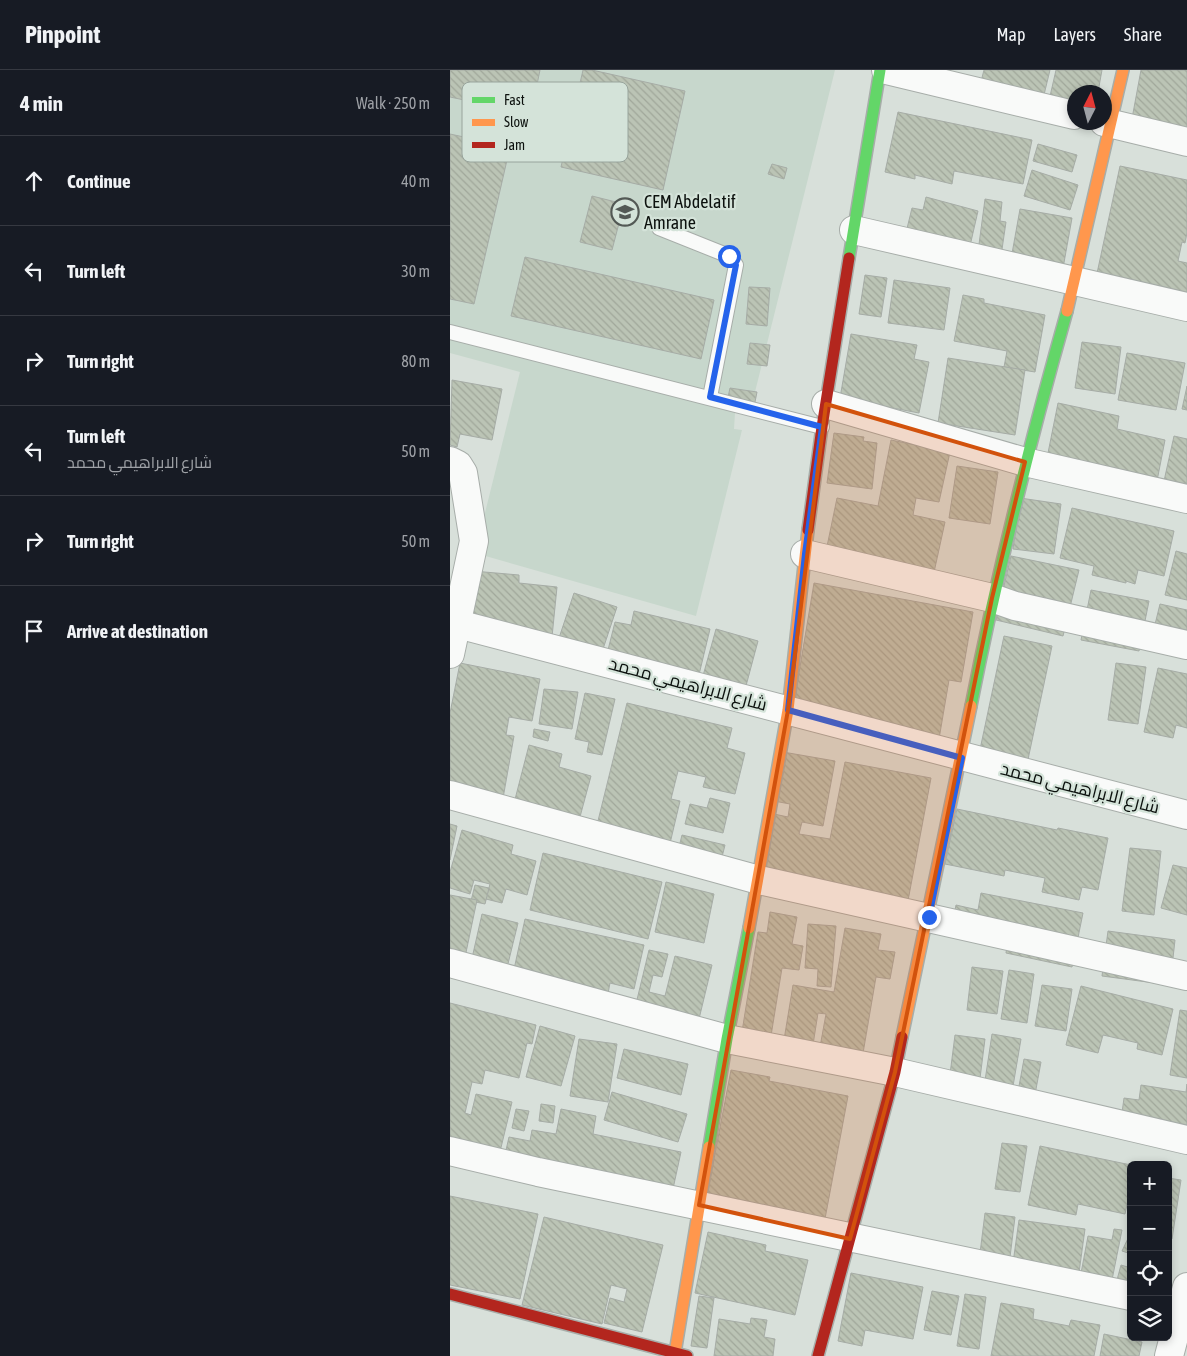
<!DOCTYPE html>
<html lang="en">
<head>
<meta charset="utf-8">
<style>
	body { margin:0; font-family:"Asap Condensed",Cairo,sans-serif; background:#242831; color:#f1f3f6 }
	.controls { position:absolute; right:15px; bottom:15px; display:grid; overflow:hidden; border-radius:8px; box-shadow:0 2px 8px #0003 }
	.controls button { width:45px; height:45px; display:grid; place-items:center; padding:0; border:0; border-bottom:1px solid #363941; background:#171b24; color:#f1f3f6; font:25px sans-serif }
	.compass { position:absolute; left:617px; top:15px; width:45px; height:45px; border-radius:50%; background:#171b24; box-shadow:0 2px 8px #0003; rotate:6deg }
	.stop { position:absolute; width:15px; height:15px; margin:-11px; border:4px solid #2563eb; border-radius:50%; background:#fff }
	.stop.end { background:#2563eb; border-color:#fff; box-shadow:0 1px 5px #0008 }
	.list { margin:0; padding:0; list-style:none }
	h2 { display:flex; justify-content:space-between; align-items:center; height:65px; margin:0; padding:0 20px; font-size:21px }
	h2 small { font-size:16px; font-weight:400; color:#9ea1a6 }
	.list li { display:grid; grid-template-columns:32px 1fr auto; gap:15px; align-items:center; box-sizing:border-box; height:90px; padding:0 20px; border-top:1px solid #363941 }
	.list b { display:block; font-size:19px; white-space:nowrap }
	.list p { margin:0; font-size:16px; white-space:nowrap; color:#9ea1a6 }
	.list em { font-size:16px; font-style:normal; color:#9ea1a6 }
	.icon { flex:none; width:28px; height:28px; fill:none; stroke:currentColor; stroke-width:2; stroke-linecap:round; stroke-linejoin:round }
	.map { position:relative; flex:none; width:737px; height:1286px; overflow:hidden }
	header { display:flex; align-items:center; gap:30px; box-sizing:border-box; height:70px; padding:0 25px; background:#171b24; border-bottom:1px solid #363941 }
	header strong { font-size:24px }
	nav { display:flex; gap:28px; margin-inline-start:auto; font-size:18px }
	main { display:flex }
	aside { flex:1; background:#171b24 }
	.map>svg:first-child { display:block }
</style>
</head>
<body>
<header>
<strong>Pinpoint</strong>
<nav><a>Map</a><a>Layers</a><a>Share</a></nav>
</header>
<main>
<aside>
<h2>4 min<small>Walk · 250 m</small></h2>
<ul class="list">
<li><svg class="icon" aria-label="ahead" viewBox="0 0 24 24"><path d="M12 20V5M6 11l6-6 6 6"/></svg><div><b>Continue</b></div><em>40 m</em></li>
<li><svg class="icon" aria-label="left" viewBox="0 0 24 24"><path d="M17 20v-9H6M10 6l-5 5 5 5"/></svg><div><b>Turn left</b></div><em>30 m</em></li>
<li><svg class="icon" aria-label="right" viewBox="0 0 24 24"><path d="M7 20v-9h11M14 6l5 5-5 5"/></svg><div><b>Turn right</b></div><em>80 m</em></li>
<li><svg class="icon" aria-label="left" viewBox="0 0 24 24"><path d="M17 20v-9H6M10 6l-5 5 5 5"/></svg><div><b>Turn left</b><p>شارع الابراهيمي محمد</p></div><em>50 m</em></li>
<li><svg class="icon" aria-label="right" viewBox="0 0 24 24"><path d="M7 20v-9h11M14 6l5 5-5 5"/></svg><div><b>Turn right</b></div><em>50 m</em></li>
<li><svg class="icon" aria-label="arrive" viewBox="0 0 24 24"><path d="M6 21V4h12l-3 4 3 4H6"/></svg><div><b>Arrive at destination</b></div></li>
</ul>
</aside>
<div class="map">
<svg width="737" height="1286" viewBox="0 0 737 1286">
	<defs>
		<pattern id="building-back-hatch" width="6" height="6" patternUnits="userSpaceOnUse" patternTransform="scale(1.25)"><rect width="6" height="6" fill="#bbc4b5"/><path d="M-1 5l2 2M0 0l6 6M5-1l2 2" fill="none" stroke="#a0a79a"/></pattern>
	</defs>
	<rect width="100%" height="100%" fill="#d8e0da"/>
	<path fill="#c7d7cc" d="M0,0h385l-82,330 -17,-3 -2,32 8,1 -46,186 -221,-63 45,-181 -70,-19z"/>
	<g fill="url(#building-back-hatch)" stroke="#a6aca6">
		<path d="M0,0h90l-9,44 -81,-17z"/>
		<path d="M133,0h9l93,21 -22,99 -102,-23z"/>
		<path d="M534,0h66l-8,33 -63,-14z"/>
		<path d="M606,0h46l-4,22h-24v19l-26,-6z"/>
		<path d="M691,0h46v64l-56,-10z"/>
		<path d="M448,42l134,28 -9,44 -69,-13 -2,13 -37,-9v4l-30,-7z"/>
		<path d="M0,64l60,13 -36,157 -24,-5z"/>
		<path d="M588,74l39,11 -5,17 -39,-11z"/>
		<path d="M322,94l15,4 -3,11 -16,-5z"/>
		<path d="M670,96l67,14v53l-2,10 -3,-1 -4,19 9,2v50l-94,-21z"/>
		<path d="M582,100l46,15 -8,25 -46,-14z"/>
		<path d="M142,126l32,8 -12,46 -32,-8z"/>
		<path d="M476,127l52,14 -11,48 -64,-14 9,-37 11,2z"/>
		<path d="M535,129l17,3 -2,19 6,1 -6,41 -24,4z"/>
		<path d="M570,139l52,9 -12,67 -52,-9z"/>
		<path d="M75,187l189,43 -13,59 -190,-43z"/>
		<path d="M415,205l22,3 -6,39 -22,-3z"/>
		<path d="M444,210l56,8 -6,42 -56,-7z"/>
		<path d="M299,217l21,1 -3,38 -21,-2z"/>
		<path d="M513,225l21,4v4l61,12 -10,57 -31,-5 3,-16 -53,-10z"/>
		<path d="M401,264l66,11 -3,14 15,3 -10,51 -79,-15z"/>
		<path d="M632,272l39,5 -6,47 -40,-6z"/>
		<path d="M300,273l20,2 -3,21 -20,-2z"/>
		<path d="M677,283l58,10 -9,47 -58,-10z"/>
		<path d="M498,288l77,12 -10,65 -77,-12z"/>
		<path d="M2,310l50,9 -10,51 -32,-6 -3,13 -7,-2z"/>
		<path d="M737,316v24l-5,-1z"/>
		<path d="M280,318l27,4 -3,15 -27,-5z"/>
		<path d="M608,333l61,13 -2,13 48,11 -9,46 -110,-23z"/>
		<path d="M384,363l30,4 -1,4 14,2 -5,46 -45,-6z"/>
		<path d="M724,366l13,3v47l-23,-5z"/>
		<path d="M441,370l59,12 -11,50 -23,-4 -3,17 32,7 -14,64 -107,-25 13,-63 41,8z"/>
		<path d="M507,396l41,6 -8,52 -41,-6z"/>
		<path d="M570,428l41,6 -7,50 -41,-5z"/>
		<path d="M622,438l102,23 -10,45 -26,-6 -3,14 -9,-3v2l-34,-8 2,-9 -34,-8z"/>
		<path d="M726,481l11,3v46l-22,-5z"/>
		<path d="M561,486l68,14 -16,66 -67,-16z"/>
		<path d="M23,501l46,4v8l38,4 -6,60 -83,-26z"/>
		<path d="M364,513l159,29 -12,70 -12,-2 -10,59 -146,-30z"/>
		<path d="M641,520l58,11 -10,50 -58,-11z"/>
		<path d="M124,523l43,14 -18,54 -43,-14z"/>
		<path d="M710,534l27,6v48l-38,-9z"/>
		<path d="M184,541l76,18 -13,54 -92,-21 10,-40 16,3z"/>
		<path d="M266,559l42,12 -15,56 -42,-14z"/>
		<path d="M554,566l48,10 -26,123 -48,-10z"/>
		<path d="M10,593l80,16 -8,42 -23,-4 -3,18 8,1 -12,68 -52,-10v-81z"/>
		<path d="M666,593l30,4 -8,57 -30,-4z"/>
		<path d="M708,598l29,6v54l-11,-3 -3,13 -29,-6z"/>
		<path d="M94,619l34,3 -6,37 -33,-5z"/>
		<path d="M135,623l30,6 -13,56 -15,-3 2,-10 -14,-3z"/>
		<path d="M177,633l105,25 -5,20 18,5 -10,41 -32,-7 3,-10 -28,-6 -7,28 9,2 -12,51 -72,-23z"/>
		<path d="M84,659l16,3 -2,9 -15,-4z"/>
		<path d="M79,675l33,9 -3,13 32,9 -14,52 -65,-17z"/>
		<path d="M333,682l52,9 -12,65 -21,-4 -3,12 31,5 15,-77 86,16 -24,128 -144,-26 11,-66 14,3 2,-13 -16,-3z"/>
		<path d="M260,728l20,5 -7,30 -38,-9 5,-20 17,4z"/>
		<path d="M507,739l100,21 1,-2 50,10 -10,52 -16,-3 -3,13 -37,-8 3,-14 -40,-8 -1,6 -59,-12z"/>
		<path d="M0,754l7,2 -7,34z"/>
		<path d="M12,760l51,15 -2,9 25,7 -9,34 -21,-6 -4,14 -16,-4 4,-15 -16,-4 -4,14 -20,-6v-16z"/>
		<path d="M232,765l43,10 -4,16 -43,-10z"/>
		<path d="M680,778l31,3 -7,64 -32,-4z"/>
		<path d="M93,783l119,29 -14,57 -118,-29z"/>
		<path d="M723,795l14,3v47l-26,-7z"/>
		<path d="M216,812l48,12 -10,49 -49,-11z"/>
		<path d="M25,815l14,3 -4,16 -14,-3z"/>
		<path d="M531,823l102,20 -11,54 -66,-14 1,-7 -57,-11 6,-30 22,5z"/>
		<path d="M0,825l27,5 -13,62 -14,-3z"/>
		<path d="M320,842l27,5 -5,27 11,2 -4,24 -17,-2 -12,74 -29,-4 17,-106 9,1z"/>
		<path d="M32,844l36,9 -13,53 -35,-9z"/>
		<path d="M75,849l119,26 -10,44 -24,-6 -4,21 -95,-21z"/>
		<path d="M358,854l28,2 -5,61 -14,-1 1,-17 -13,-1z"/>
		<path d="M395,858l36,6 -3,16 17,2 -5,27 -14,-2 -15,88 -43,-7 8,-44 -8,-1 -6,38 -29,-5 10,-61 41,7z"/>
		<path d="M658,861l67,9 -5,45 -68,-9z"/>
		<path d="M199,880l19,4 -6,23 -9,-2 -4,17 16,4 10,-40 37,9 -13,54 -64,-11z"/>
		<path d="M522,897l31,4 -6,43 -30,-4z"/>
		<path d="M559,900l25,4 -7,49 -26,-4z"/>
		<path d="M592,915l30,4 -6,42 -31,-5z"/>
		<path d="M631,916l92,23 -11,46 -25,-6 1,-6 -35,-8 -5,18 -32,-8z"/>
		<path d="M0,933l86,22 -4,19 -5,-1 -8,35 -34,-8 -3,14 -10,-2 -7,31 6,2 5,-21 36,8 -14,58 -48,-11z"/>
		<path d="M730,940l7,1v67l-17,-3z"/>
		<path d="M90,956l35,10 -14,50 -35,-9z"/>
		<path d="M542,964l29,5 -10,59 -28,-4z"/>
		<path d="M505,965l30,4 -6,47 -30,-4z"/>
		<path d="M129,969l38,5 -9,58 -38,-6z"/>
		<path d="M174,979l64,15 -7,31 -64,-17z"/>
		<path d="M574,989l17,3 -7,38 -17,-3z"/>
		<path d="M281,1000l39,7 -1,4 79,15 -24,128 -118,-23z"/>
		<path d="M737,1014v62l-68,-11 5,-37 15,2 2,-15 45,7z"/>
		<path d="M162,1022l75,22 -9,28 -74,-22z"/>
		<path d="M91,1034l14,2 -2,17 -14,-2z"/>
		<path d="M66,1039l13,2 -5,20 -12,-3z"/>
		<path d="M111,1039l35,7 -3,18 88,18 -10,46 -167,-39 5,-22 21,4 2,-11 24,4z"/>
		<path d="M552,1073l25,3 -7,46 -25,-3z"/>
		<path d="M590,1076l91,19v21l-6,28 -47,-10 -2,11 -48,-10z"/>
		<path d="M718,1108l13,2 -9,59 -4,-1z"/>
		<path d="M0,1126l88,18 -18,85 -70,-14z"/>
		<path d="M535,1143l30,4 -6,48 -30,-4z"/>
		<path d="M94,1147l119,28 -21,87 -38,-9 6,-25 14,4 3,-13 -16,-4 -9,39 -80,-19z"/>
		<path d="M569,1150l66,9 -7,51 -66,-10z"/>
		<path d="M664,1159l8,1 -12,60 -31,-6 9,-48 24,4z"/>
		<path d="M258,1162l58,13 -1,6 43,9 -13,55 -100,-22z"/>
		<path d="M681,1162v22l-9,-3z"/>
		<path d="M671,1195l10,3v28l-17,-5z"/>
		<path d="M401,1203l72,14 -10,52 -48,-9 -3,16 -24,-5z"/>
		<path d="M482,1221l27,5 -8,39 -27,-5z"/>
		<path d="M515,1224l21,3 -7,52 -22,-3z"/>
		<path d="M249,1226l15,2 -7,50 -16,-2z"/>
		<path d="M551,1233l33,6 -1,10 36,7 2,-6 29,5 -6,31h-103z"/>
		<path d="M301,1248l16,2 -3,17 11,2 -2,17h-59l5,-37 31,5z"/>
		<path d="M654,1264l38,8 -3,14h-39z"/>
	</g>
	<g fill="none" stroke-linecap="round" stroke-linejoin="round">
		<g stroke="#a7ada9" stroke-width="16">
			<g id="lane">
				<path d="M209,158l70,28 7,9 -26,132"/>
				<path d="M0,262l372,95"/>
			</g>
		</g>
		<g stroke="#a7ada9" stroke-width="30">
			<g id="street">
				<path d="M436,0l188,45"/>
				<path d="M654,52l83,20"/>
				<path d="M404,160l333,77"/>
				<path d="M376,334l199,58 162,37"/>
				<path d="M0,391l8,4 5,8 11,68 -24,113"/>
				<path d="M355,484l187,44 23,8 172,39"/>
				<path d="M0,552l737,193"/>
				<path d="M0,725l309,85 428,96"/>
				<path d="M0,893l277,76 168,33 292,68"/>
				<path d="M0,1081l88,21 593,124"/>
				<path d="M719,1286l18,-69"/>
			</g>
		</g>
		<g stroke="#a7ada9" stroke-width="14">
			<g id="fast">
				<path d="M399,188l31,-188"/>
				<path d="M521,636c26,-133 59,-264 96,-395"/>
				<path d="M259,1077l18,-108 22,-111"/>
			</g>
		</g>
		<g stroke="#a7ada9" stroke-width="14">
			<g id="slow">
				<path d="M617,241l56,-241"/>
				<path d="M299,858l39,-218 20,-180"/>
				<path d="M452,967l69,-331"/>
				<path d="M225,1283l34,-206"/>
			</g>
		</g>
		<g stroke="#a7ada9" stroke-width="14">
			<g id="jam">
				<path d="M358,460l14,-103 27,-169"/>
				<path d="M0,1224l237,62"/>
				<path d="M368,1286l77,-284 7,-35"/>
			</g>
		</g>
		<use href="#lane" stroke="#f9faf9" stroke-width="14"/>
		<use href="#street" stroke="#f9faf9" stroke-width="28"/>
		<use href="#fast" stroke="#63d668" stroke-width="11"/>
		<use href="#slow" stroke="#ff974d" stroke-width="11"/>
		<use href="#jam" stroke="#b3261e" stroke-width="11"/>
	</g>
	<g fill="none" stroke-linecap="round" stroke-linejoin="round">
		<path stroke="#2563eb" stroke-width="6" d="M279,186l7,9 -26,132 112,30 -17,127 -17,156 174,48 -33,159"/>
	</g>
	<path fill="#d2520c" fill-opacity="0.2" stroke="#d2520c" stroke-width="4" stroke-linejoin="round" d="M376,334l199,58 -33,136 -97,474 -45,167 -151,-34 89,-495z"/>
	<defs>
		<g id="school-ring" transform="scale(1.4375)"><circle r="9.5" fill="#d4e3d9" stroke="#535955" stroke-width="1.5"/><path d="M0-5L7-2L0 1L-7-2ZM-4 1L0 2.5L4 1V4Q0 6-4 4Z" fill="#535955"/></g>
	</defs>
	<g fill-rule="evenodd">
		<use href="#school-ring" x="175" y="142"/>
	</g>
	<g text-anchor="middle" stroke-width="4.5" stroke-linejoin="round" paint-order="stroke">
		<g font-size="18" fill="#0c110e" stroke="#d4e3d9" text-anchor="start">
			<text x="194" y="138">CEM Abdelatif<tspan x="194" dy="21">Amrane</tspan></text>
		</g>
		<g font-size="18" fill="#0c110e" stroke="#d4e3d9">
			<text transform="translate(238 614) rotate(15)" y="6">شارع الابراهيمي محمد</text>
			<text transform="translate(630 718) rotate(14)" y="6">شارع الابراهيمي محمد</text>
		</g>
	</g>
	<rect x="12" y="12" width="166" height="80" rx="8" fill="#d4e3d9" stroke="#98a49c" stroke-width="1"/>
	<rect x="22" y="27" width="23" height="6" fill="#63d668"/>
	<rect x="22" y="49" width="23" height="7" fill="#ff974d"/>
	<rect x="22" y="72" width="23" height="6" fill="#b3261e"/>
	<g font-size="14" fill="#0c110e">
		<text x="54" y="35">Fast</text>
		<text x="54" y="57">Slow</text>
		<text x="54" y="80">Jam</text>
	</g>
</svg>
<div class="controls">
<button>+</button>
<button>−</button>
<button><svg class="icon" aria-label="locate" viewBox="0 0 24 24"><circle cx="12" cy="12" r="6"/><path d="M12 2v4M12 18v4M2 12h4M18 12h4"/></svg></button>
<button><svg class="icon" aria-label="layers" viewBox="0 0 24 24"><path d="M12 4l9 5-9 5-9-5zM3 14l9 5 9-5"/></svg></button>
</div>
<svg class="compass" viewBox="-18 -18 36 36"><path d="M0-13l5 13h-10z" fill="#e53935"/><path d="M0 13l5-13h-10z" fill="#9ea1a6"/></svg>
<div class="stop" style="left:279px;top:186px"></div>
<div class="stop end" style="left:479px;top:847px"></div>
</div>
</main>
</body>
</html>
